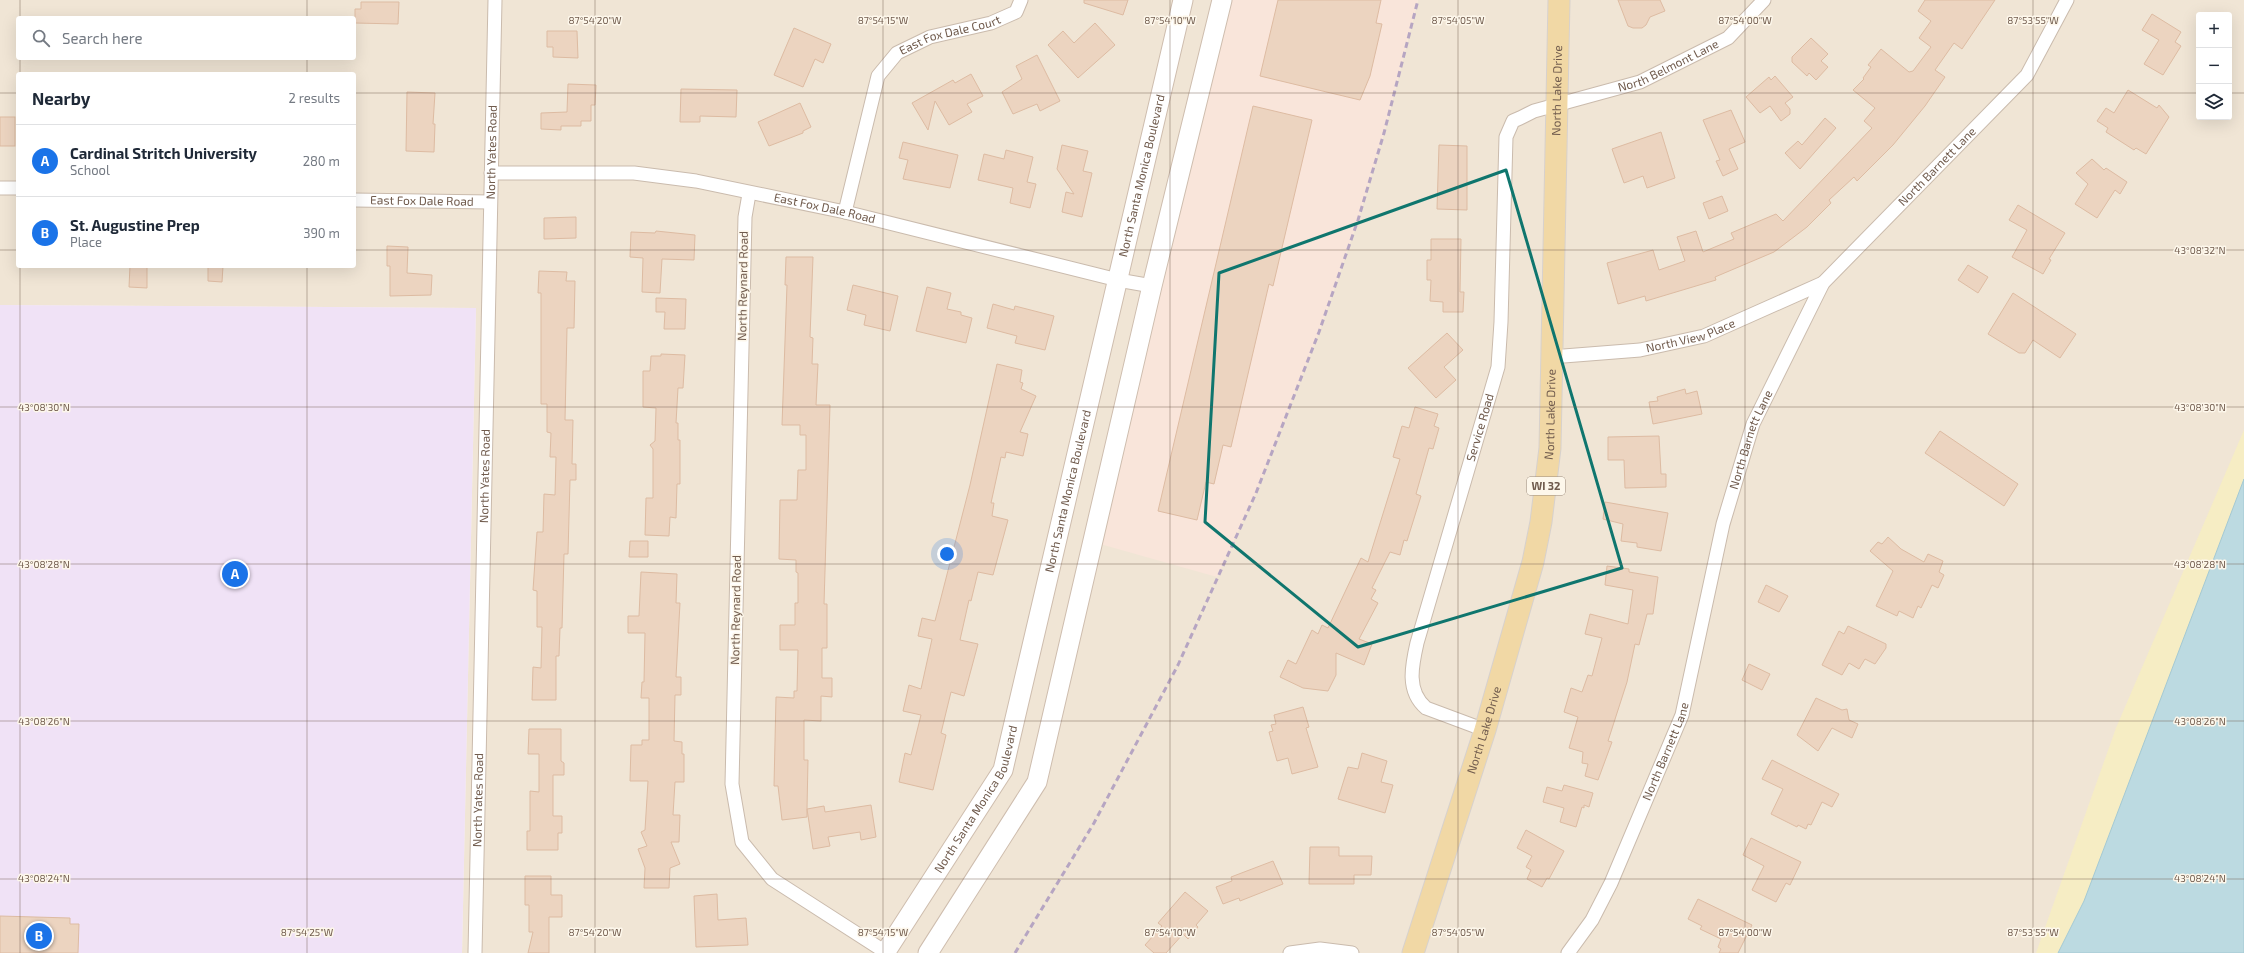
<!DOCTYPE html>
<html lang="en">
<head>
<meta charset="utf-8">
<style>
	body { margin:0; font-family:"Exo 2",sans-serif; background:#f2f2f3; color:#1f2937 }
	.controls { position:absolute; right:12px; top:12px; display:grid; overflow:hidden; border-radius:4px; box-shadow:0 4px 16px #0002 }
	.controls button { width:36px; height:36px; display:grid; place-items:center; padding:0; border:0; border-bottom:1px solid #e0e1e3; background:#fff; color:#1f2937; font:20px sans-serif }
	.you { position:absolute; left:947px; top:554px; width:14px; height:14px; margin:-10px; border:3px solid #fff; border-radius:50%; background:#1a73e8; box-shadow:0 0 0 6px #1a73e833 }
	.badge { display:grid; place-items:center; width:26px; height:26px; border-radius:50%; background:#1a73e8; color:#fff; font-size:13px; font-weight:700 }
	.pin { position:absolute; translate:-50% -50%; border:2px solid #fff; box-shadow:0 1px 4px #0006 }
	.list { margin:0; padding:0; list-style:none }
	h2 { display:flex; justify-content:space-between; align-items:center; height:52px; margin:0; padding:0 16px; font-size:17px }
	h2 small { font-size:13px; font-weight:400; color:#747a83 }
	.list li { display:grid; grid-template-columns:26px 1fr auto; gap:12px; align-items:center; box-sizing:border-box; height:72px; padding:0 16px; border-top:1px solid #e0e1e3 }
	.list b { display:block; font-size:15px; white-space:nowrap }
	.list p { margin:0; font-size:13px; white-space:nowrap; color:#747a83 }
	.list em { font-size:13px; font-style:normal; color:#747a83 }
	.icon { flex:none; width:22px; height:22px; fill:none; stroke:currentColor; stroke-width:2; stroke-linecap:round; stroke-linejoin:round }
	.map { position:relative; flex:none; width:2244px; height:953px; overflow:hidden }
	.search { position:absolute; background:#fff; box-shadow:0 4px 16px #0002; left:16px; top:16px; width:340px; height:44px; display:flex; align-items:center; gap:10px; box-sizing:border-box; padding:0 14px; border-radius:4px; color:#747a83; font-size:15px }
	.panel { position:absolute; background:#fff; box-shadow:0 4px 16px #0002; left:16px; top:72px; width:340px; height:196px; border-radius:4px }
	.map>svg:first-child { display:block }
</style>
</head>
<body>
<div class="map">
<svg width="2244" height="953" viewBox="0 0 2244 953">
	<rect width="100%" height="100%" fill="#faf3e6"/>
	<path fill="#f0e5d5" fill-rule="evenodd" d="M0,0h1222l97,332 39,-112 26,-87 34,-133h826v479l-186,474h-1596l14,-645 -476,-3zM2199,15h30v102h-30zM18,18h336v40h-336zM18,74h336v192h-336z"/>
	<path fill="#f9e5da" d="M1222,0h196l-34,133 -26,87 -39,112 -63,161 -39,84 -124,-35z"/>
	<path fill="#f0e2f6" d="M0,305l476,3 -14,645h-462z"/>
	<path fill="#f6edc4" d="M2244,430v49l-160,422 -26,52h-22l80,-225z"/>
	<path fill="#bcdae1" stroke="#a4c9d2" d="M2244,479v474h-186l26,-52z"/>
	<g fill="#ecd4c0" stroke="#ddbba2">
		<path d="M1084,0h44l-5,15 -39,-12z"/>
		<path d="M1278,0h103l-5,23 6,1 -12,52 -10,24 -100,-24z"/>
		<path d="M1618,0h42l5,11 -15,6 -4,8 -4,3h-9l-5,-2z"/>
		<path d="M1925,0h70l-33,49 -8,-6 -19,27 10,7 -20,29 -32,39 -36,36 -3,-4 -25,23 2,3 -24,24 -33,25 -59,25 1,3 -70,21 -1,-5 -27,8 -11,-41 46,-13 6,20 26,-9 -8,-24 19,-6 7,21 31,-13 -3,-6 45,-19 7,7 89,-93 -8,-7 11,-13 -22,-18 11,-11 -1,-1 8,-11 -3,-2 13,-16 28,23 4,-1 18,-24 -12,-9 12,-17 -13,-10z"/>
		<path d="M361,2h38l-1,22 -43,-1v-14h6z"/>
		<path d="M2152,14l29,18 -6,10 6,4 -18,29 -19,-11 15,-24 -17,-10z"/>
		<path d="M1095,23l20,22 -37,33 -30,-33 15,-14 11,12z"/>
		<path d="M794,28l37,16 -8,19 -8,-4 -12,28 -29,-12z"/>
		<path d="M547,31h30l1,27 -25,-1v-10h-6z"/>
		<path d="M1811,38l17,16 -7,7 7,6 -12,13 -7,-7 -2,3 -15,-14v-5z"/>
		<path d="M1037,55l23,46 -20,10 -3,-7 -24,10 -11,-22 20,-13 -6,-13z"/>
		<path d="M971,74l12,22 -16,8 5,8 -23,13 -14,-24 -7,29 -16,-27 41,-23 2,3z"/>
		<path d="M1775,76l18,21 -8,6 5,6v5l-9,7 -11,-15 -10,7 -14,-16 23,-20 2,3z"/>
		<path d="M568,84l28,1 -1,20h-4v16h-10v5h-20v4l-20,-1v-16l26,-1z"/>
		<path d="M681,89l56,1 -1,27 -36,-1v6h-20z"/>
		<path d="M2128,90l29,18 2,-3 10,12 -23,37 -10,-6 -2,2 -28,-18 2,-4 -11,-7 9,-13 8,5z"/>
		<path d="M407,92l28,1 -2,31h2l-1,28 -28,-1z"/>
		<path d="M800,103l11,24 -8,4v2l-34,13 -11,-24z"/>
		<path d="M1253,106l59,14 -39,166 -4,-2 -38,163 -8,-2 -9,39 -8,-2 -9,38 -39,-9z"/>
		<path d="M1731,110l14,32 -16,7 9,20 -15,7 -7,-15 4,-1 -17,-40z"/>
		<rect x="0" y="117" width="15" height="29"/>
		<path d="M1825,118l11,10 -36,41 -15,-16 13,-12 4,4z"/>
		<path d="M1661,132l14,46 -28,10 -4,-12 -19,7 -12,-34z"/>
		<path d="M903,142l55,13 -8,33 -47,-9 5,-19 -9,-2z"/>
		<path d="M1062,145l26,6 -5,20 9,2 -10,44 -20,-5 4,-20 8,2 -17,-25z"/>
		<path d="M1439,145l28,1v64l-30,-1z"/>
		<path d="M1006,150l27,7 -6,25 9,2 -6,24 -20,-5 3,-15 -35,-8 6,-26 20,5z"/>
		<path d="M2092,159l12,11 2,-2 21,14 -7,12 -5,-4 -18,28 -22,-14 13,-20 -12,-11z"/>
		<path d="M1722,196l6,15 -19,8 -6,-16z"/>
		<path d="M2018,205l47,28 -16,26 2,1 -8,14 -31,-17 15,-27 -18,-10z"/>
		<path d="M576,217v21l-32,1v-21z"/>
		<path d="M656,231l39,4 -1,25 -32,-1 -2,34 -18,-1 1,-34 -13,-1 1,-25 24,1z"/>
		<path d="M1431,239h30l-1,53h4l-1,20h-20v-10l-13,-1 1,-21h-4v-20h4z"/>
		<path d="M387,246l21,1 -1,26 25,2 -1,20 -41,1v-30h-3z"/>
		<path d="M786,257h27l-3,80 3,1 -1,26h6l-2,41h14l-6,199h3v44h-5v30h10v19l-11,-1v25l-17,-1v40h4l-1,49 17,-3 1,6 46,-7 5,32 -15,3 -1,-8 -32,5 2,9 -17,3 -6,-40v8l-25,3 -4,-34h-4l2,-89 18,1v-7h3l1,-41h-18v-25h15v-22h3v-30l-2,-1v-12l-17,-1 1,-59h17l1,-30h8v-35h-6v-10h-18l5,-140h-2z"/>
		<path d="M1968,265l20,12 -10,16 -20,-13z"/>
		<path d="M130,266h17v22l-18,-1z"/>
		<path d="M208,266h15l-1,16 -14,-1z"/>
		<path d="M539,271l28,1 -1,9h9l-1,47h-7l-2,92h8l-1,44h4v16h-6l-2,74h-4l-2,74h-2l-1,28h-3v44h-24l1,-33 8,1 1,-41h-5v-36l-4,-1 4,-58h6l1,-38 11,1 1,-38h-6l1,-24 -4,-1v-28h-6v-111h-3z"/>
		<path d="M853,285l45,11 -8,35 -26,-6 2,-10 -19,-5z"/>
		<path d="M927,287l24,6 -4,16 14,3v3l11,3 -6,25 -50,-12z"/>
		<path d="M2013,293l63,41 -16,24 -27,-18 -8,13h-6l-31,-19z"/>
		<path d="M656,298l30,1 -1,30h-21l1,-17h-9z"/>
		<path d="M993,304l21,6 1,-4 39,10 -9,34 -30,-7 2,-7 -30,-8z"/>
		<path d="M1447,333l16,17 -19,17 12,13 -20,18 -28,-30z"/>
		<path d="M661,354l24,1 -2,33h-5l-2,35h2v17h2v44h-3l-1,34 -6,-1 -1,19 -24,-1 1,-37h7v-49l-3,-4 5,-4 1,-33 -13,-1v-36h7l1,-15h10z"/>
		<path d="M997,364l25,6 -2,12 3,1 -2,6 15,7 -16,36 8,2 -5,22 -17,-4 -1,6 -4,-1 -10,46h3l-2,13 16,4 -15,55 -15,-3 -7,29 -2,-1 -9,40 18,4 -14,52 -13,-4 -10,41 5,2 -13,55 -34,-8 6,-29 6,2 10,-40 -18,-4 6,-26 12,4 11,-50 -14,-3 4,-18 13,3 35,-136z"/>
		<path d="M1685,389l1,5 11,-3 5,23 -49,10 -4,-22 9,-1 -1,-4z"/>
		<path d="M1415,407l23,7 -4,12 5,2 -6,21 -4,-1 -13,46 5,2 -14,45 -3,-1 -4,15 -10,-3 -18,36 4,2 -5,9 7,4 -19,36 13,5 -8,21 -28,-12v22l-8,16 -25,-3 -23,-11 8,-17 8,4 16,-34 6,4 4,-9 6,3 33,-70 7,4 32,-103 -7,-2 9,-31 7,2z"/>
		<path d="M1940,431l78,53 -14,22 -79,-53z"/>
		<path d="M1659,436l2,38h5v13l-41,1 -1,-28h-16v-23z"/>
		<path d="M1605,502l63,11 -7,38 -24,-4v-4l-16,-2 2,-17 -20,-5z"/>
		<path d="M1888,537l13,12 23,13 4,-8 15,7 -4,11 5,3 -6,13 -6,-3 -11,23 -3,-2 -5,12 -14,-7 -2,5 -21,-10 17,-35 -23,-20 8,-9 4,2z"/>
		<path d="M630,541h18v16h-19z"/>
		<path d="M1607,566l22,3v3l29,5 -5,37h-6l-8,31 -4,-1 -8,38 -19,59 4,1 -14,38 -13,-4 3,-12 -6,-1 1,-11 -14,-4 9,-31 -14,-5 7,-24 11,4 6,-17 4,1 10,-38 -17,-4 5,-20 38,10 5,-34 -28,-5z"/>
		<path d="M641,572l36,2 -1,29h4l-4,74h5v18h-6l-1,46 8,1v12h2v28h-9l-2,33h7l-1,27h-8l9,22 -10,4 -1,20h-25l1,-20 -7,-19 9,-3 -6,-14 4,-2 3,-49h-18l1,-36h11v-5h7v-42h-8l1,-16h2l1,-49h-17v-17h11z"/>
		<path d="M1766,585l22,11 -9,16 -21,-10z"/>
		<path d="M1848,626l38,18v4l-11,16 -10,-5 -6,10 -10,-6 -7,12 -20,-10 17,-34 5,3z"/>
		<path d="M1749,664l21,10 -8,16 -20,-10z"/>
		<path d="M1816,698l26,12 5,-1 2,11 9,4 -6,14 -20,-10 -14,23 -21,-16z"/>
		<path d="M1303,707l6,20 -3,1 12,39 -26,7 -4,-16 -11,3 -8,-29 4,-1 -2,-6 5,-1 -2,-9z"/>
		<path d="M529,729h32v32l3,2v12h-11v41h9v17h-4v17h-31v-19h3v-40l9,1v-38h-11z"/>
		<path d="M1362,753l25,8 -6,21 12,3 -8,28 -47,-14 10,-32 10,2z"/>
		<path d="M1772,760l67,34 -7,13 -10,-5 -11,23 -3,-1 -2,5 -8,-4 -1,2 -26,-13 12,-25 -21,-10z"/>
		<path d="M1564,785l29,8 -4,14 -5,-2v3l-2,-1 -6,20 -16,-5 4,-14 -21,-6 4,-15 15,4z"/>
		<path d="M1526,830l38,21 -15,28 -2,-1 -5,9 -15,-8 4,-9 -5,-3 6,-11 -15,-8z"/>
		<path d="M1751,838l50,24 -11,23 -4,-2 -10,19 -24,-12 12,-24 -21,-11z"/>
		<path d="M1310,847h29v9h33l-1,19h-17v9h-45z"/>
		<path d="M1273,861l10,23 -43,17 -1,-3 -16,6 -7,-17 16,-6 -1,-4z"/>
		<path d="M525,876h26v19h11v22h-13v36h-21l5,-21h-4v-27h-4z"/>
		<path d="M1185,892l23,19 -12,14 2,2 -10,12 -5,-5 -17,19h-12l-9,-8 17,-19 -4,-3z"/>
		<path d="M717,894l1,26 28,-2 2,27 -52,2 -2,-51z"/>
		<path d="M1698,899l54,26 -14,28h-19l2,-4 -3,-2 3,-8 -21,-10 2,-3 -14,-7z"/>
		<path d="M0,916l70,2v6h9l-1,29h-78z"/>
	</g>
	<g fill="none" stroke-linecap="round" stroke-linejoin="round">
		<g stroke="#cabbad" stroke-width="15">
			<g id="street">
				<path id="s1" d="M491,173h143l62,8 149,31 273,68 34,6"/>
				<path d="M0,188h18"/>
				<path d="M749,194l-4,23 -13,567 10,58 30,37 115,74"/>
				<path id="s2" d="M354,200l136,2"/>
				<path id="s3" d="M845,212l33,-136 19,-23 33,-16 61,-14 25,-11 5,-12"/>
				<path id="s4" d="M1551,357l89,-7 64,-14 119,-53"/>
				<path id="s5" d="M1485,730l-59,-22c-20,-17 -14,-43 -9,-65l81,-276 3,-45 5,-185 7,-16 7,-3 14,-7 106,-29 88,-44 36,-38"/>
				<path id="s6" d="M475,953l20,-953"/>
				<path d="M1290,953l30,-4 32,4"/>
				<path id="s7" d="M1568,953l24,-33 19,-37 71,-168 41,-191 30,-100 70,-141 204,-208 40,-75"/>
			</g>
		</g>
		<g stroke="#cebdae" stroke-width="21">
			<g id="secondary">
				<path id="s8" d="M885,953l118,-183 180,-770"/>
				<path d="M928,953l109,-171 115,-496 70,-286"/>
			</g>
		</g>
		<g stroke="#d7d1cd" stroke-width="23">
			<g id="primary">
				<path id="s9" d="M1413,953l72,-223 48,-168 8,-40 9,-74 9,-448"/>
			</g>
		</g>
		<use href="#street" stroke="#fff" stroke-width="13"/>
		<use href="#secondary" stroke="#fff" stroke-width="19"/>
		<use href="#primary" stroke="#f1d8a5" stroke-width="21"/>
		<path stroke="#b6a5c2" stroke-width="3" stroke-dasharray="6 4" stroke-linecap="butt" d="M1015,953l79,-130 84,-158 78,-172 63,-161 39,-112 26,-87 34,-133"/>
	</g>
	<path fill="none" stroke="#0f766e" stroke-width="3" stroke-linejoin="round" d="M1506,170l116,398 -264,79 -153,-125 14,-249z"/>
	<path fill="none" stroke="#705b4d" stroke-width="1" stroke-opacity="0.45" d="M20,0v18M307,0v18M595,0v953M883,0v953M1170,0v953M1458,0v953M1745,0v953M2033,0v953M20,58v16M307,58v16M0,93h18M354,93h1845M2229,93h15M0,250h18M354,250h1890M20,266v687M307,266v687M0,407h2244M0,564h2244M0,721h2244M0,879h2244"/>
	<g text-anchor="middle" stroke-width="3" stroke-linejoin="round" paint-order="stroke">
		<rect fill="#fdf7eb" stroke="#9a8a7c" stroke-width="1" x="1527" y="477" width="38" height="18" rx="3"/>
		<g font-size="11" font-weight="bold" fill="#705b4d">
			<text x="1546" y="490">WI 32</text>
		</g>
		<g font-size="12" fill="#705b4d" stroke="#fdf7eb">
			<text dy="4" stroke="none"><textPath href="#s3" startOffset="226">East Fox Dale Court</textPath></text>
			<text dy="4" stroke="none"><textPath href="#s5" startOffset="833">North Belmont Lane</textPath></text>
			<text dy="4" stroke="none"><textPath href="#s9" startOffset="882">North Lake Drive</textPath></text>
			<text dy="4" stroke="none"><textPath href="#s6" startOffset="801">North Yates Road</textPath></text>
			<text dy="4" stroke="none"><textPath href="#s7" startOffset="885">North Barnett Lane</textPath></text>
			<text dy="4" stroke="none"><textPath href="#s8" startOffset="828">North Santa Monica Boulevard</textPath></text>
			<text dy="4" stroke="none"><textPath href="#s2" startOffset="68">East Fox Dale Road</textPath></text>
			<text dy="4" stroke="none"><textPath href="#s1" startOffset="337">East Fox Dale Road</textPath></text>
			<text transform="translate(743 286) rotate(-89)" y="4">North Reynard Road</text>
			<text dy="4" stroke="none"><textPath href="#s4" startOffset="142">North View Place</textPath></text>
			<text dy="4" stroke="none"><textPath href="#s9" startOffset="558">North Lake Drive</textPath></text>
			<text dy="4" stroke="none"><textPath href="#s5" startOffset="357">Service Road</textPath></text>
			<text dy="4" stroke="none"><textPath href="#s7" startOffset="549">North Barnett Lane</textPath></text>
			<text dy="4" stroke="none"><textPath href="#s6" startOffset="477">North Yates Road</textPath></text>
			<text dy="4" stroke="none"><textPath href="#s8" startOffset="504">North Santa Monica Boulevard</textPath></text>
			<text transform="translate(736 610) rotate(-89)" y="4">North Reynard Road</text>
			<text dy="4" stroke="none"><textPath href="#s9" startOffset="234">North Lake Drive</textPath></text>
			<text dy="4" stroke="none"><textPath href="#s7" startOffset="225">North Barnett Lane</textPath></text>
			<text dy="4" stroke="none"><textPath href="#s8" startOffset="180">North Santa Monica Boulevard</textPath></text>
			<text dy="4" stroke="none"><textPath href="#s6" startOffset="153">North Yates Road</textPath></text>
		</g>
	</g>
	<g font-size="10" text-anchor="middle" fill="#705b4d" stroke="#fdf7eb" stroke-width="3" stroke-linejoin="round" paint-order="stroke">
		<text x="595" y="24">87°54'20"W</text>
		<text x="883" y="24">87°54'15"W</text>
		<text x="1170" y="24">87°54'10"W</text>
		<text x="1458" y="24">87°54'05"W</text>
		<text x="1745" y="24">87°54'00"W</text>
		<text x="2033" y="24">87°53'55"W</text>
		<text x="2200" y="254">43°08'32"N</text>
		<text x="44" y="411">43°08'30"N</text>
		<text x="2200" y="411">43°08'30"N</text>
		<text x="44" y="568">43°08'28"N</text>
		<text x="2200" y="568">43°08'28"N</text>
		<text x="44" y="725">43°08'26"N</text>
		<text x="2200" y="725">43°08'26"N</text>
		<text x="44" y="882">43°08'24"N</text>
		<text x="2200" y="882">43°08'24"N</text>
		<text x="307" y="936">87°54'25"W</text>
		<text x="595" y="936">87°54'20"W</text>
		<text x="883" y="936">87°54'15"W</text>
		<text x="1170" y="936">87°54'10"W</text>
		<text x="1458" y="936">87°54'05"W</text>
		<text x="1745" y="936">87°54'00"W</text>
		<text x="2033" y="936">87°53'55"W</text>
	</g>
</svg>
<div class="controls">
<button>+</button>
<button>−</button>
<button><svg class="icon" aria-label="layers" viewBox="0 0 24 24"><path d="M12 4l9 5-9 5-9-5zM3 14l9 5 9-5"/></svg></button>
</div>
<div class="you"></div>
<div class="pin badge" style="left:235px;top:574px">A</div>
<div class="pin badge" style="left:39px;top:936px">B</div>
<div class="search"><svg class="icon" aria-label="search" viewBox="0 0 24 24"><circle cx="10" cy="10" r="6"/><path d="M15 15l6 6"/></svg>Search here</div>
<section class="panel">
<h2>Nearby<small>2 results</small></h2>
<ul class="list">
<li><span class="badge">A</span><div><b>Cardinal Stritch University</b><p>School</p></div><em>280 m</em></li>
<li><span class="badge">B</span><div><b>St. Augustine Prep</b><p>Place</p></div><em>390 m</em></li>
</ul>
</section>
</div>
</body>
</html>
